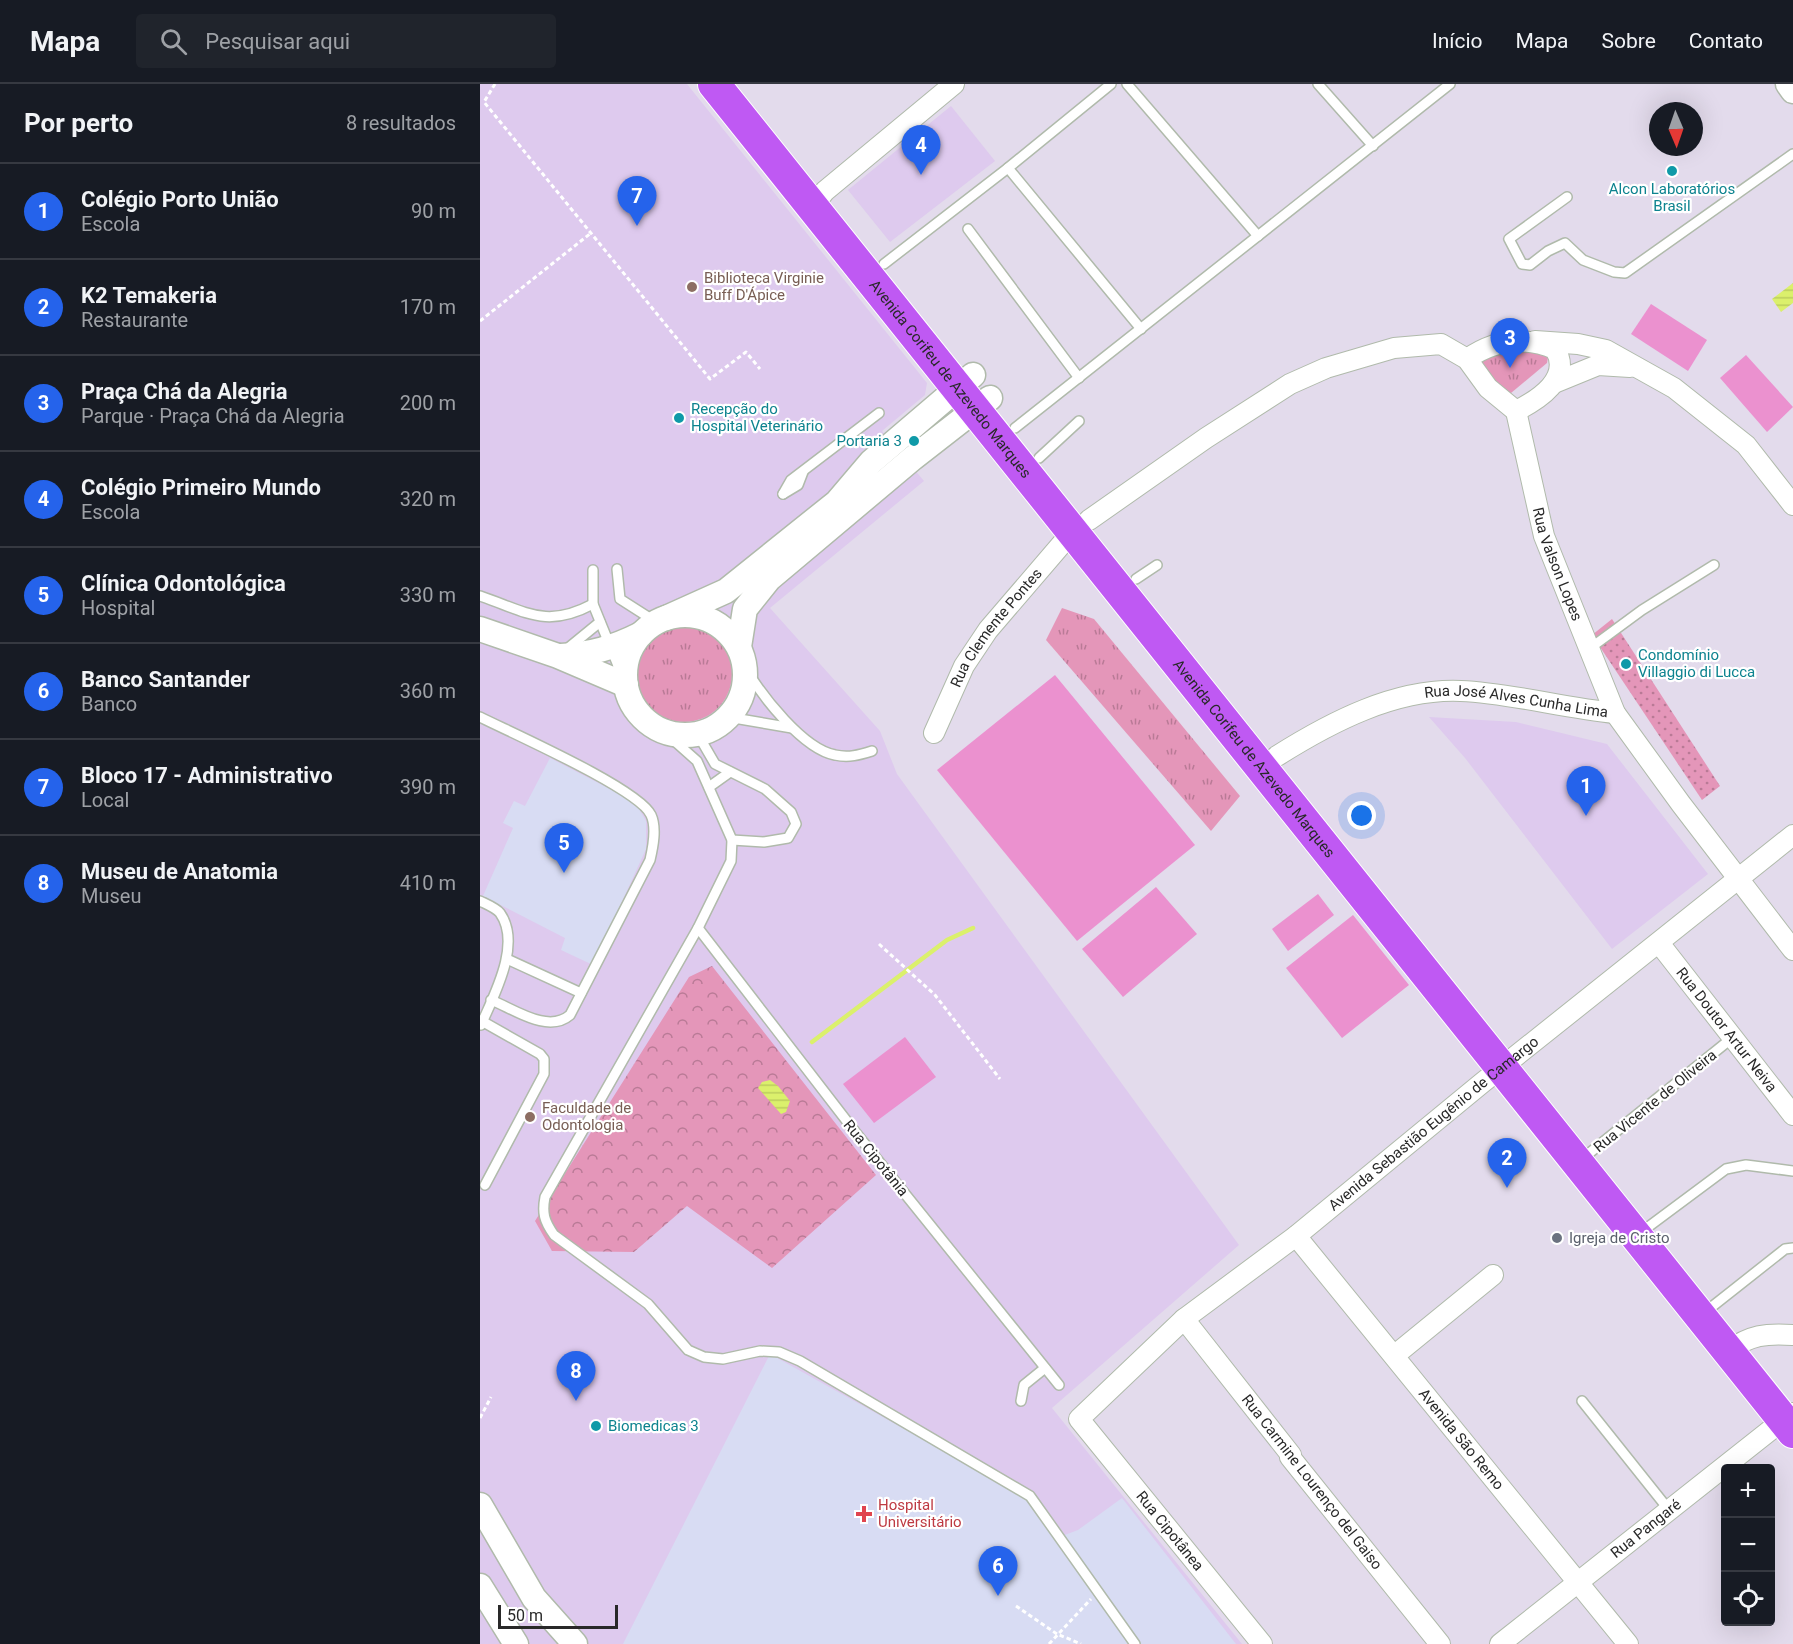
<!DOCTYPE html>
<html lang="pt">
<head>
<meta charset="utf-8">
<style>
	body { margin:0; font-family:Roboto,sans-serif; background:#20242c; color:#f1f3f6 }
	.controls { position:absolute; right:18px; bottom:18px; display:grid; overflow:hidden; border-radius:6px; box-shadow:0 6px 24px #0002 }
	.controls button { width:54px; height:54px; display:grid; place-items:center; padding:0; border:0; border-bottom:2px solid #363941; background:#171b24; color:#f1f3f6; font:30px sans-serif }
	.compass { position:absolute; left:1169px; top:18px; width:54px; height:54px; border-radius:50%; background:#171b24; box-shadow:0 6px 24px #0002; rotate:178deg }
	.scale { position:absolute; left:18px; bottom:15px; width:120px; box-sizing:border-box; padding-left:6px; border:3px solid #292929; border-top:0; font-size:16px; line-height:21px; white-space:nowrap; color:#292929; -webkit-text-stroke:4px #fff; paint-order:stroke }
	.you { position:absolute; left:882px; top:732px; width:21px; height:21px; margin:-15px; border:4px solid #fff; border-radius:50%; background:#1a73e8; box-shadow:0 0 0 9px #1a73e833 }
	.badge { display:grid; place-items:center; width:39px; height:39px; border-radius:50%; background:#2563eb; color:#fff; font-size:20px; font-weight:700 }
	.pin { position:absolute; translate:-50% -50px; filter:drop-shadow(0 2px 3px #0008) }
	.pin::after { content:''; position:absolute; top:32px; width:21px; height:18px; background:inherit; clip-path:polygon(0 0,100% 0,50% 100%) }
	.list { margin:0; padding:0; list-style:none }
	h2 { display:flex; justify-content:space-between; align-items:center; height:78px; margin:0; padding:0 24px; font-size:26px }
	h2 small { font-size:20px; font-weight:400; color:#9ea1a6 }
	.list li { display:grid; grid-template-columns:39px 1fr auto; gap:18px; align-items:center; box-sizing:border-box; height:96px; padding:0 24px; border-top:2px solid #363941 }
	.list b { display:block; font-size:22px; white-space:nowrap }
	.list p { margin:0; font-size:20px; white-space:nowrap; color:#9ea1a6 }
	.list em { font-size:20px; font-style:normal; color:#9ea1a6 }
	.icon { flex:none; width:33px; height:33px; fill:none; stroke:currentColor; stroke-width:2; stroke-linecap:round; stroke-linejoin:round }
	.map { position:relative; flex:none; width:1313px; height:1560px; overflow:hidden }
	header { display:flex; align-items:center; gap:36px; box-sizing:border-box; height:84px; padding:0 30px; background:#171b24; border-bottom:2px solid #363941 }
	header strong { font-size:28px }
	nav { display:flex; gap:33px; margin-inline-start:auto; font-size:21px }
	.search { width:420px; height:54px; background:#20242c; display:flex; align-items:center; gap:15px; box-sizing:border-box; padding:0 21px; border-radius:6px; color:#9ea1a6; font-size:22px }
	main { display:flex }
	aside { flex:1; background:#171b24 }
	.map>svg:first-child { display:block }
</style>
</head>
<body>
<header>
<strong>Mapa</strong>
<div class="search"><svg class="icon" aria-label="search" viewBox="0 0 24 24"><circle cx="10" cy="10" r="6"/><path d="M15 15l6 6"/></svg>Pesquisar aqui</div>
<nav><a>Início</a><a>Mapa</a><a>Sobre</a><a>Contato</a></nav>
</header>
<main>
<aside>
<h2>Por perto<small>8 resultados</small></h2>
<ul class="list">
<li><span class="badge">1</span><div><b>Colégio Porto União</b><p>Escola</p></div><em>90 m</em></li>
<li><span class="badge">2</span><div><b>K2 Temakeria</b><p>Restaurante</p></div><em>170 m</em></li>
<li><span class="badge">3</span><div><b>Praça Chá da Alegria</b><p>Parque · Praça Chá da Alegria</p></div><em>200 m</em></li>
<li><span class="badge">4</span><div><b>Colégio Primeiro Mundo</b><p>Escola</p></div><em>320 m</em></li>
<li><span class="badge">5</span><div><b>Clínica Odontológica</b><p>Hospital</p></div><em>330 m</em></li>
<li><span class="badge">6</span><div><b>Banco Santander</b><p>Banco</p></div><em>360 m</em></li>
<li><span class="badge">7</span><div><b>Bloco 17 - Administrativo</b><p>Local</p></div><em>390 m</em></li>
<li><span class="badge">8</span><div><b>Museu de Anatomia</b><p>Museu</p></div><em>410 m</em></li>
</ul>
</aside>
<div class="map">
<svg width="1313" height="1560" viewBox="0 0 1313 1560">
	<defs>
		<pattern id="grass-tufts" width="24" height="20" patternUnits="userSpaceOnUse" patternTransform="scale(1.5)"><rect width="24" height="20" fill="#e496b9"/><path d="M3 7l-1-3M5 7V3M7 7l1-3M15 17l-1-3M17 17v-4M19 17l1-3" fill="none" stroke="#b97a96"/></pattern>
		<pattern id="forest-crowns" width="20" height="18" patternUnits="userSpaceOnUse" patternTransform="scale(1.5)"><rect width="20" height="18" fill="#e496b9"/><path d="M2 6a3 3 0 1 1 6 0M12 15a3 3 0 1 1 6 0" fill="none" stroke="#b97a96"/></pattern>
		<pattern id="garden-dots" width="8" height="8" patternUnits="userSpaceOnUse" patternTransform="scale(1.5)"><rect width="8" height="8" fill="#e496b9"/><path d="M2 2h.1M6 6h.1" fill="none" stroke="#b97a96" stroke-width="1.8" stroke-linecap="round"/></pattern>
		<pattern id="water-rules" width="6" height="5" patternUnits="userSpaceOnUse" patternTransform="scale(1.5)"><rect width="6" height="5" fill="#dbf06c"/><path d="M0 2.5h6" fill="none" stroke="#bcce5e"/></pattern>
	</defs>
	<rect width="100%" height="100%" fill="#e3dbec"/>
	<g fill="#decaee">
		<path d="M0,0h207l240,299 -2,12 -43,36 42,50 -154,127 110,123 17,43 342,471 -187,163 190,236h-762z"/>
		<path d="M471,22l44,55 -105,81 -42,-52z"/>
		<path d="M949,633l87,5 91,22 101,130 -96,75 -147,-191z"/>
	</g>
	<g fill="#d8dcf3">
		<path d="M70,674l85,44 11,19v28l-53,116 -32,-15 4,-12 -82,-42 30,-68 -10,-5 11,-22 11,5z"/>
		<path d="M290,1270l258,144 26,41 24,-9 44,-32 114,146h-613z"/>
	</g>
	<g fill="url(#grass-tufts)">
		<path d="M1049,265l19,8 -1,6 -36,30 -8,-1 -23,-21 1,-18z"/>
		<path d="M582,524l32,11 146,177 -29,35 -165,-191z"/>
		<circle cx="204" cy="590" r="48"/>
	</g>
	<path fill="url(#forest-crowns)" d="M232,882l164,209 -104,93 -85,-62 -53,46 -82,-1 -17,-30 154,-244z"/>
	<path fill="url(#garden-dots)" d="M1132,535l108,167 -18,14 -110,-165z"/>
	<g fill="#eb91cf">
		<path d="M1171,220l56,36 -19,31 -57,-37z"/>
		<path d="M1266,271l47,52 -26,25 -47,-54z"/>
		<path d="M575,591l140,170 -118,96 -140,-171z"/>
		<path d="M676,803l41,47 -74,63 -41,-48z"/>
		<path d="M838,810l16,21 -46,36 -16,-22z"/>
		<path d="M873,831l56,70 -67,53 -56,-70z"/>
		<path d="M425,953l31,40 -62,46 -31,-39z"/>
	</g>
	<g fill="url(#water-rules)">
		<path d="M1313,199v20l-12,9 -9,-13z"/>
		<path d="M290,996l8,6 12,15 -4,11 -5,2 -23,-26 4,-6z"/>
	</g>
	<g fill="none" stroke-linecap="round" stroke-linejoin="round">
		<path stroke="#dbf06c" stroke-width="4.5" d="M332,958l135,-102 26,-12"/>
		<g stroke="#b0baab" stroke-width="12">
			<g id="service">
				<path d="M647,0l131,152"/>
				<path d="M838,0l55,62"/>
				<path d="M528,84l133,161"/>
				<path d="M1087,113l-58,42 13,25 8,1 18,-14 17,-8 18,17 31,12 11,1 168,-119"/>
				<path d="M488,145l111,149"/>
				<path d="M404,180l124,-96 103,-84"/>
				<path d="M535,344l435,-344"/>
				<path d="M559,374l40,-37"/>
				<path d="M303,410l8,-14 88,-67"/>
				<path d="M303,410l15,-9 5,-13"/>
				<path d="M137,485l3,30 36,23"/>
				<path d="M113,486v34l30,74"/>
				<path d="M656,495l21,-14"/>
				<path d="M0,512c47,16 66,33 113,8"/>
				<path d="M87,565l33,-27"/>
				<path d="M1109,565l53,-39 72,-45"/>
				<path d="M266,585c16,27 57,80 89,86 14,3 24,0 37,-4"/>
				<path d="M0,633c32,16 159,72 171,98 6,13 2,32 -1,45l-80,155c-22,19 -56,-6 -79,-15"/>
				<path d="M248,633l64,11"/>
				<path d="M181,645l36,32 35,79 -1,21 -33,67 -153,269c-3,16 -1,24 9,38l94,69 40,46 16,7 19,2 37,-8 19,1 21,9 230,135 105,148"/>
				<path d="M217,649l18,31 50,25 26,23 5,12 -8,14 -24,4 -32,-2"/>
				<path d="M229,703l21,-15"/>
				<path d="M0,817c6,3 16,7 20,12 22,31 -6,82 -19,112"/>
				<path d="M218,844l158,205 203,252"/>
				<path d="M27,875l74,34"/>
				<path d="M0,936l60,34 4,5v15l-59,111"/>
				<path d="M1102,1075l150,-121"/>
				<path d="M1160,1149l86,-64 20,-4 47,6"/>
				<path d="M1224,1229l81,-64 8,-1"/>
				<path d="M541,1317l3,-16 21,-17"/>
				<path d="M1102,1317l87,109"/>
			</g>
		</g>
		<g stroke="#b0baab" stroke-width="22">
			<g id="minor">
				<path d="M332,123l13,-16 129,-107"/>
				<path d="M1055,257l43,3 28,6 68,38 72,57 47,60"/>
				<path d="M987,275c27,-19 57,-23 88,-10 18,29 -17,51 -39,62"/>
				<path d="M1074,299l44,-18 32,2"/>
				<path id="s1" d="M1036,327l28,125 71,177 66,91 112,146"/>
				<path d="M609,436l117,-82 84,-54 36,-16 68,-20 47,-4 26,15 21,29 28,23"/>
				<path id="s2" d="M454,649l30,-67 24,-36 84,-98"/>
				<path id="s3" d="M797,672c54,-34 119,-68 184,-65 49,2 103,17 154,22"/>
				<path id="s4" d="M1179,859l134,172"/>
				<path id="s5" d="M816,1152l332,408"/>
				<path d="M704,1235l107,136 -1,2 150,187"/>
				<path d="M1248,1267c22,-16 38,-18 65,-16"/>
				<path d="M915,1271l98,-80"/>
				<path id="s6" d="M782,1560l-183,-225 105,-100 112,-83 186,-153 311,-248"/>
				<path id="s7" d="M1020,1560l292,-231"/>
			</g>
		</g>
		<g stroke="#b0baab" stroke-width="27">
			<g id="tertiary">
				<path d="M1308,0l5,7"/>
				<circle cx="205" cy="591" r="60"/>
				<path d="M186,534l60,-27 111,-89 34,-40 102,-87"/>
				<path d="M0,545l78,27 68,29"/>
				<path d="M259,563l6,-38 24,-30 144,-121 77,-60"/>
				<path d="M81,572c30,-2 52,-8 80,-22"/>
				<path d="M0,1421l54,93 41,46"/>
				<path d="M0,1502l36,58"/>
			</g>
		</g>
		<g stroke="#fff" stroke-width="34">
			<g id="primary">
				<path id="s8" d="M234,0l1079,1348"/>
			</g>
		</g>
		<g stroke="#fff" stroke-width="3" stroke-dasharray="4.5 3" stroke-linecap="butt">
			<path d="M15,0l-11,18 226,277 36,-27 14,17"/>
			<path d="M0,237l111,-88"/>
			<path d="M399,860l56,51 65,84"/>
			<path d="M0,1334l11,-21"/>
			<path d="M536,1522l41,28 24,10"/>
			<path d="M569,1560l42,-45"/>
		</g>
		<use href="#service" stroke="#fff" stroke-width="9"/>
		<use href="#minor" stroke="#fff" stroke-width="20"/>
		<use href="#tertiary" stroke="#fff" stroke-width="24"/>
		<use href="#primary" stroke="#bf59f3" stroke-width="32"/>
	</g>
	<g fill="#0f9aa8" stroke="#fff" stroke-width="2">
		<circle cx="1192" cy="87" r="6"/>
		<circle cx="199" cy="334" r="6"/>
		<circle cx="434" cy="357" r="6"/>
		<circle cx="1146" cy="580" r="6"/>
		<circle cx="116" cy="1342" r="6"/>
	</g>
	<g fill="#8d6e63" stroke="#fff" stroke-width="2">
		<circle cx="212" cy="203" r="6"/>
		<circle cx="50" cy="1033" r="6"/>
	</g>
	<circle fill="#6b7280" stroke="#fff" stroke-width="2" cx="1077" cy="1154" r="6"/>
	<path fill="#e0444e" stroke="#fff" stroke-width="2" d="M381 1421h6v6h6v6h-6v6h-6v-6h-6v-6h6z"/>
	<g text-anchor="middle" stroke-width="4.5" stroke-linejoin="round" paint-order="stroke">
		<g font-size="15" fill="#0d838f" stroke="#fff" text-anchor="start">
			<text x="1192" y="110" text-anchor="middle">Alcon Laboratórios<tspan x="1192" dy="17">Brasil</tspan></text>
			<text x="211" y="330">Recepção do<tspan x="211" dy="17">Hospital Veterinário</tspan></text>
			<text x="422" y="362" text-anchor="end">Portaria 3</text>
			<text x="1158" y="576">Condomínio<tspan x="1158" dy="17">Villaggio di Lucca</tspan></text>
			<text x="128" y="1347">Biomedicas 3</text>
		</g>
		<g font-size="15" fill="#785e54" stroke="#fff" text-anchor="start">
			<text x="224" y="199">Biblioteca Virginie<tspan x="224" dy="17">Buff D'Ápice</tspan></text>
			<text x="62" y="1029">Faculdade de<tspan x="62" dy="17">Odontologia</tspan></text>
		</g>
		<g font-size="15" fill="#292929" stroke="#fff">
			<text dy="5" stroke="none"><textPath href="#s8" startOffset="378">Avenida Corifeu de Azevedo Marques</textPath></text>
			<text dy="5" stroke="none"><textPath href="#s1" startOffset="159">Rua Valson Lopes</textPath></text>
			<text dy="5" stroke="none"><textPath href="#s2" startOffset="123">Rua Clemente Pontes</textPath></text>
			<text dy="5" stroke="none"><textPath href="#s3" startOffset="254">Rua José Alves Cunha Lima</textPath></text>
			<text dy="5" stroke="none"><textPath href="#s8" startOffset="864">Avenida Corifeu de Azevedo Marques</textPath></text>
			<text dy="5" stroke="none"><textPath href="#s4" startOffset="110">Rua Doutor Artur Neiva</textPath></text>
			<text transform="translate(1175 1017) rotate(-39)" y="5">Rua Vicente de Oliveira</text>
			<text dy="5" stroke="none"><textPath href="#s6" startOffset="752">Avenida Sebastião Eugênio de Camargo</textPath></text>
			<text transform="translate(396 1074) rotate(51)" y="5">Rua Cipotânia</text>
			<text dy="5" stroke="none"><textPath href="#s5" startOffset="262">Avenida São Remo</textPath></text>
			<text transform="translate(832 1398) rotate(52)" y="5">Rua Carmine Lourenço del Gaiso</text>
			<text dy="5" stroke="none"><textPath href="#s7" startOffset="186">Rua Pangaré</textPath></text>
			<text transform="translate(690 1447) rotate(51)" y="5">Rua Cipotânea</text>
		</g>
		<g font-size="15" fill="#5b616d" stroke="#fff" text-anchor="start">
			<text x="1089" y="1159">Igreja de Cristo</text>
		</g>
		<g font-size="15" fill="#be3a42" stroke="#fff" text-anchor="start">
			<text x="398" y="1426">Hospital<tspan x="398" dy="17">Universitário</tspan></text>
		</g>
	</g>
</svg>
<div class="controls">
<button>+</button>
<button>−</button>
<button><svg class="icon" aria-label="locate" viewBox="0 0 24 24"><circle cx="12" cy="12" r="6"/><path d="M12 2v4M12 18v4M2 12h4M18 12h4"/></svg></button>
</div>
<svg class="compass" viewBox="-18 -18 36 36"><path d="M0-13l5 13h-10z" fill="#e53935"/><path d="M0 13l5-13h-10z" fill="#9ea1a6"/></svg>
<div class="scale">50 m</div>
<div class="you"></div>
<div class="pin badge" style="left:1106px;top:732px">1</div>
<div class="pin badge" style="left:1027px;top:1104px">2</div>
<div class="pin badge" style="left:1030px;top:284px">3</div>
<div class="pin badge" style="left:441px;top:91px">4</div>
<div class="pin badge" style="left:84px;top:789px">5</div>
<div class="pin badge" style="left:518px;top:1512px">6</div>
<div class="pin badge" style="left:157px;top:142px">7</div>
<div class="pin badge" style="left:96px;top:1317px">8</div>
</div>
</main>
</body>
</html>
